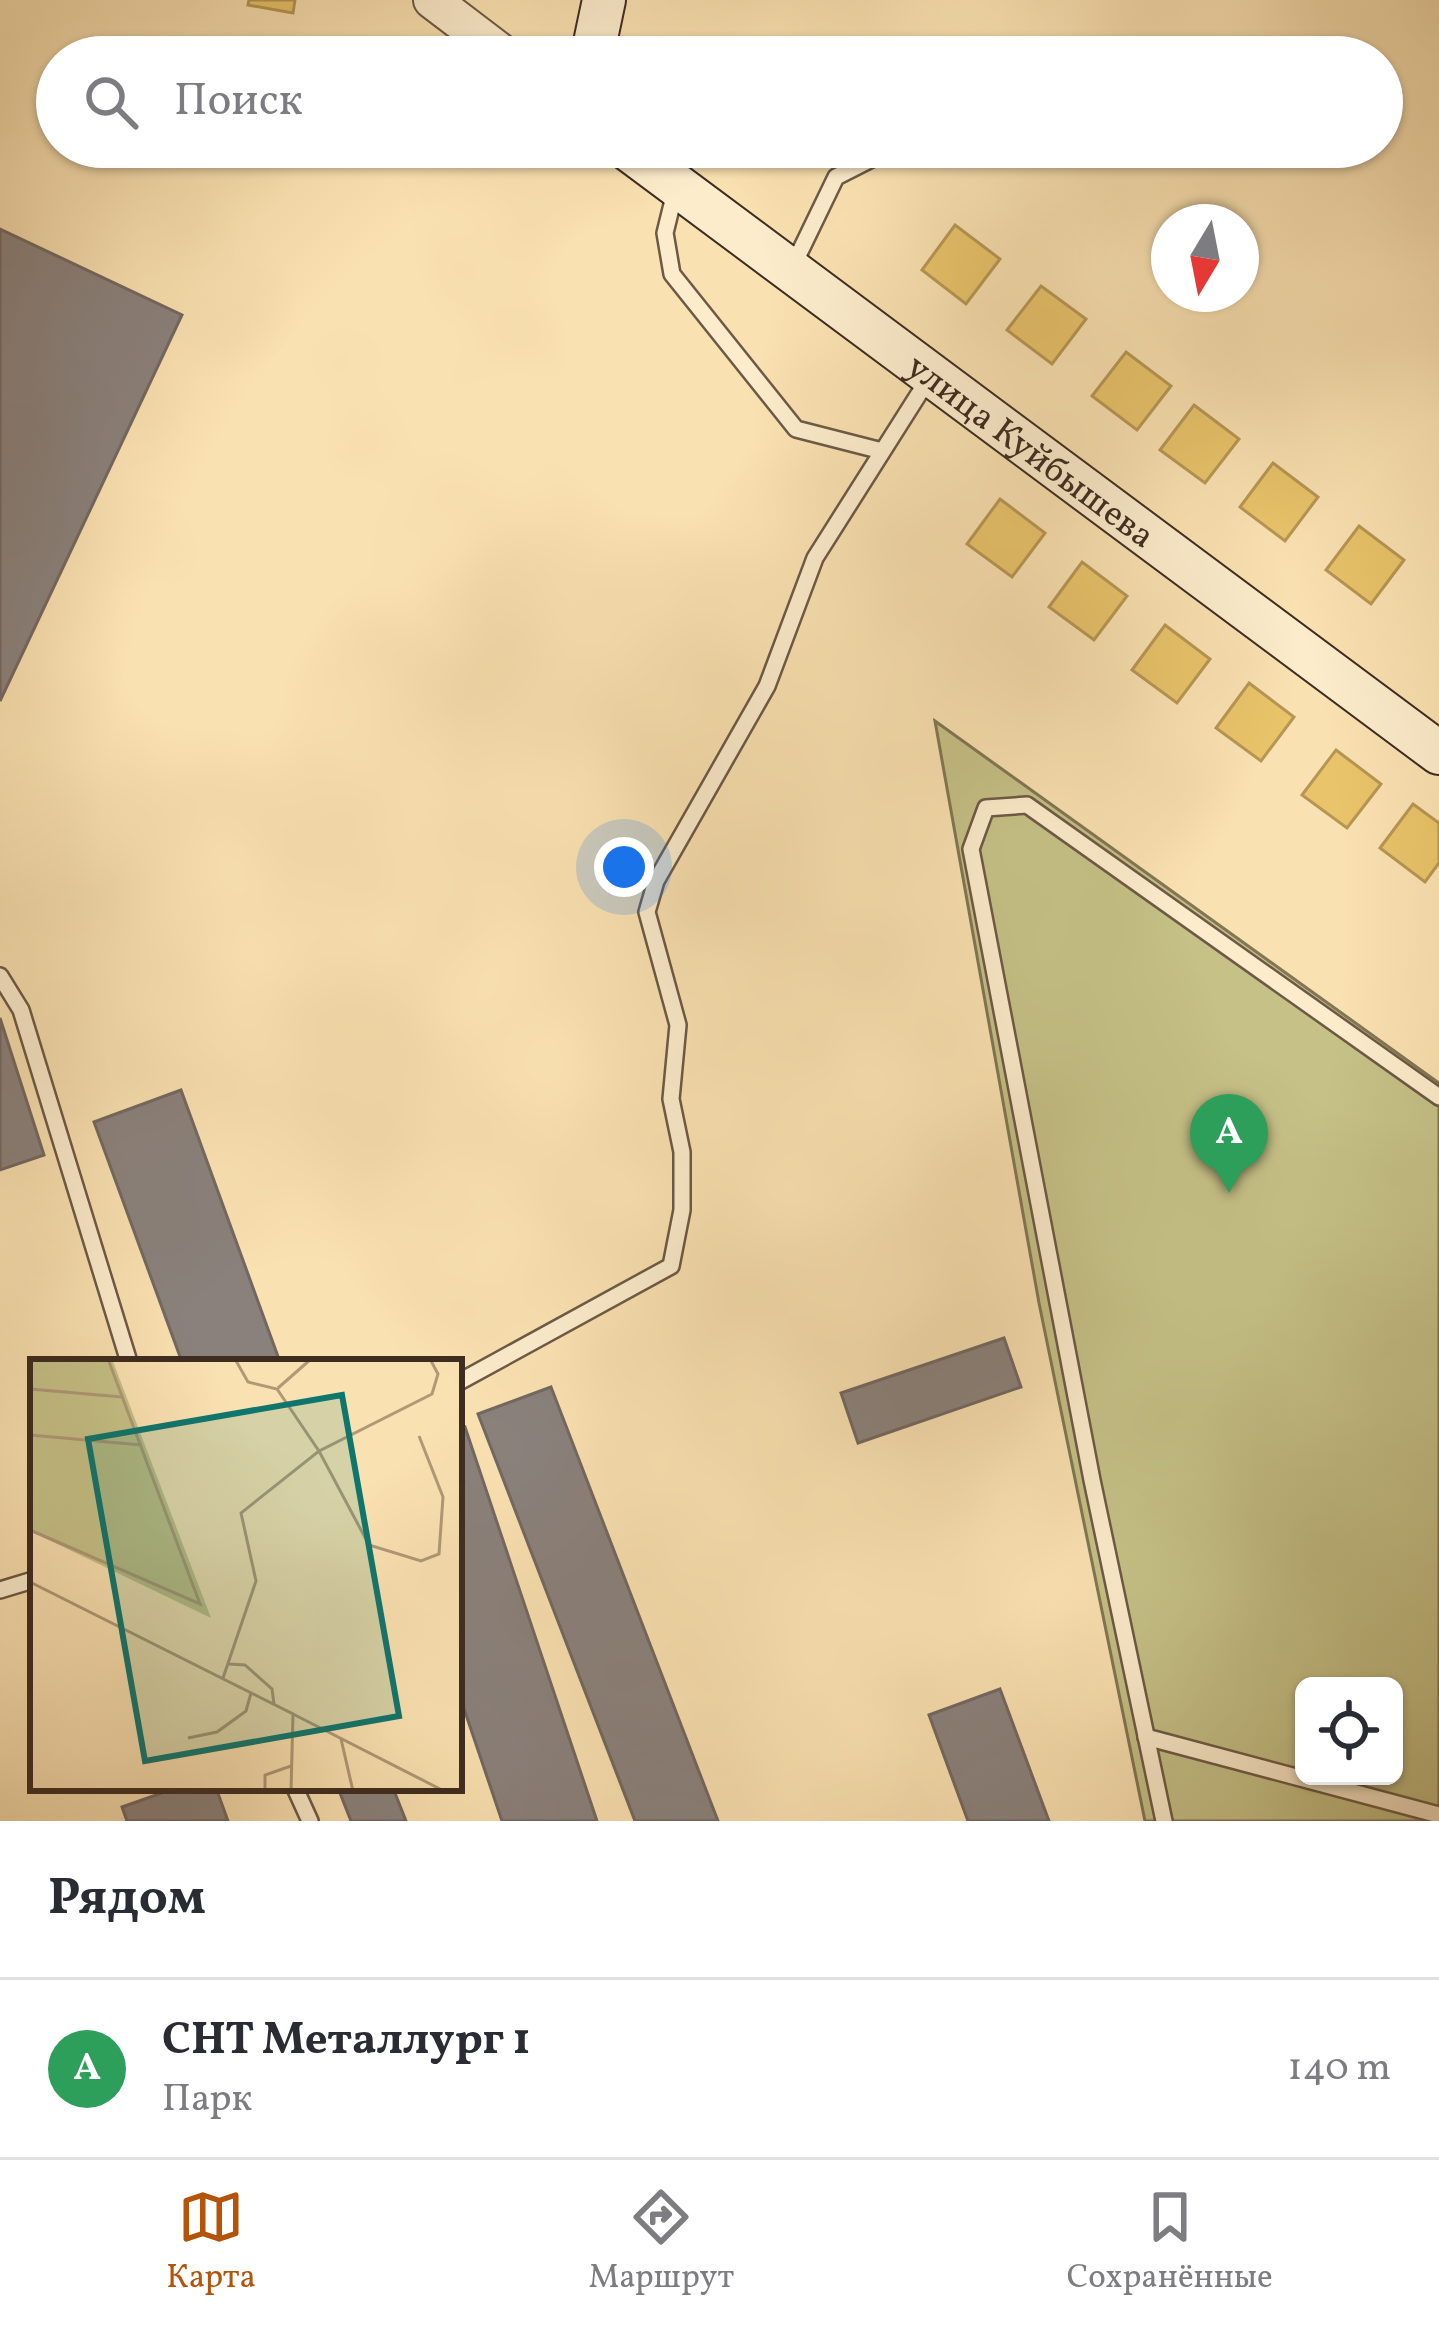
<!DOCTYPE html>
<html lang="ru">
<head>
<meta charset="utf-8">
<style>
	body { margin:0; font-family:Vollkorn,serif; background:#f2f2f3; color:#2b2b33 }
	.controls { position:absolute; right:36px; bottom:36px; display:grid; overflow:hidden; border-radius:18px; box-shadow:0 3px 9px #0004 }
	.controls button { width:108px; height:108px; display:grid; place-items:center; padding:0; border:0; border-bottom:3px solid #e1e1e2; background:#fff; color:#2b2b33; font:60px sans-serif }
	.compass { position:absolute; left:1151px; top:204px; width:108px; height:108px; border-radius:50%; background:#fff; box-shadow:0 3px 9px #0004; rotate:190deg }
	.you { position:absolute; left:624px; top:867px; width:42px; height:42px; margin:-30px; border:9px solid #fff; border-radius:50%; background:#1a73e8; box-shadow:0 0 0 18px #1a73e833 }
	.badge { display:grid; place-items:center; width:78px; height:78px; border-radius:50%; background:#b45309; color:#fff; font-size:39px; font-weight:700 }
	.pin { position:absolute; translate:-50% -99px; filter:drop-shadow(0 3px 6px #0008) }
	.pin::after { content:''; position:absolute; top:63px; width:42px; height:36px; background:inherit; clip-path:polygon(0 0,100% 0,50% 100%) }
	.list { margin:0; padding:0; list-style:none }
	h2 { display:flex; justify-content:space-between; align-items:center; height:156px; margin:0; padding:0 48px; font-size:51px }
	h2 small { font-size:39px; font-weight:400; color:#7c7c81 }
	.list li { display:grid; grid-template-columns:78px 1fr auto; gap:36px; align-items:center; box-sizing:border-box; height:180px; padding:0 48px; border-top:3px solid #e1e1e2 }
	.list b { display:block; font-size:45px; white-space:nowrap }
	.list p { margin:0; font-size:39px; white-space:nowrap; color:#7c7c81 }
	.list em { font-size:39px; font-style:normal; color:#7c7c81 }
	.icon { flex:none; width:66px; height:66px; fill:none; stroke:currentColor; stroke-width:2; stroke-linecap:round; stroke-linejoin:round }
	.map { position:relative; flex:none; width:1439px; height:1821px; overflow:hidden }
	.search { position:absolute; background:#fff; box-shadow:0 3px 9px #0004; left:36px; right:36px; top:36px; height:132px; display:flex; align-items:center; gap:30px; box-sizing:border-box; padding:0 42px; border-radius:66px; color:#7c7c81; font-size:45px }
	.sheet { height:336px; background:#fff }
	nav { display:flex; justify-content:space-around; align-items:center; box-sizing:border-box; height:168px; border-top:3px solid #e1e1e2; background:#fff; font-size:33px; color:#7c7c81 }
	nav a { display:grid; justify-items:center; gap:6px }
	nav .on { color:#b45309 }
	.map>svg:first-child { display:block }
</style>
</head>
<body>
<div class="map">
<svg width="1439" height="1821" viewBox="0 0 1439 1821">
	<rect width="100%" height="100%" fill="#fae1b1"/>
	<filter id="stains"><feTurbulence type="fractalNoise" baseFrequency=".00167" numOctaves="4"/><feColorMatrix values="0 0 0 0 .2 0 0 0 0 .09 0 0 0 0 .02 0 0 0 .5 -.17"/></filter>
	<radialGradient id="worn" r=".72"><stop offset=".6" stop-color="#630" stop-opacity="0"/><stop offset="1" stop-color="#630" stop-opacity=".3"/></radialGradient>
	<path fill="#c5c187" stroke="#827654" stroke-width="3" fill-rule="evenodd" d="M935,721l504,362v738h-294l-106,-518zM1304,1686h90v90h-90z"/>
	<g fill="#e9c46a" stroke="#b69654" stroke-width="3">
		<path d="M249,0h46l-2,13 -45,-8z"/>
		<path d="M955,225l45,34 -34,45 -44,-34z"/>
		<path d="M1041,286l45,33 -34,45 -45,-34z"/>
		<path d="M1126,352l45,34 -34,44 -45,-34z"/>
		<path d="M1194,405l45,34 -34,44 -45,-33z"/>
		<path d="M1273,463l45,34 -33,44 -45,-34z"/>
		<path d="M1000,499l45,34 -33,44 -45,-33z"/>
		<path d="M1359,526l45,34 -33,44 -45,-34z"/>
		<path d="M1082,562l45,34 -33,44 -45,-33z"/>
		<path d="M1165,625l45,34 -33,44 -45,-33z"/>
		<path d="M1249,683l45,34 -33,44 -45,-33z"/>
		<path d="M1336,750l45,34 -34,44 -45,-33z"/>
		<path d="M1413,804l26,19v40l-14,19 -45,-34z"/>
	</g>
	<g fill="#8a817c" stroke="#736861" stroke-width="3">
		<path d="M0,229l182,86 -182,386z"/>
		<path d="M0,1018l44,137 -44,15z"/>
		<path d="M181,1090l99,272h-98l-88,-240z"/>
		<path d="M1004,1338l17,49 -163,56 -17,-50z"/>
		<path d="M551,1387l167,434h-83l-157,-407z"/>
		<path d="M465,1427l132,394h-95l-43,-127v-265z"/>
		<path d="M1000,1689l49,132h-81l-39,-106z"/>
		<path d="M176,1788h40l12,33h-101l-5,-14z"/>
		<path d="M338,1788h55l13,33h-55z"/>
	</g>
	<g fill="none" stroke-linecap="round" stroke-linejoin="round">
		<g stroke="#6d5945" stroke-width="20">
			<g id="service">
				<path d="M676,188l-11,45 7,41 124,155 86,22"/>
				<path d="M793,266l43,-89 59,-30"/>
				<path d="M0,976l21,34 108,352"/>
				<path d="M459,1382l212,-116 11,-56v-58l-11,-53 7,-74 -31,-113 9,-31 111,-195 48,-128 114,-180"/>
				<path d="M0,1590l33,-10"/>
				<path d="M1146,1737l293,78"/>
				<path d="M295,1788l15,33"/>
				<path d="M1164,1821l-72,-341 -121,-631 15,-41 41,-3 412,292"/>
			</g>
		</g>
		<g stroke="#6d5945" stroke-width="40">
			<path id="tertiary" d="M432,0l75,57"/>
		</g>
		<g stroke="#3e2c21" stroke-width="46">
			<g id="secondary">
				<path d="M592,57l12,-57"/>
				<path id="s1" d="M625,147l814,606"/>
			</g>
		</g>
		<use href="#service" stroke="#fceccc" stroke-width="15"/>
		<use href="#tertiary" stroke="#fceccc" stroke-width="36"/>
		<use href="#secondary" stroke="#fceccc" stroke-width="42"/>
	</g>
	<g text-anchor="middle" stroke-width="12" stroke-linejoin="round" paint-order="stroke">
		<g font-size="36" fill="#3e2c21" stroke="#fceccc">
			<text dy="13" stroke="none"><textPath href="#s1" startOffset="507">улица Куйбышева</textPath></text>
		</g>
	</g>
	<g transform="translate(30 1359)">
		<rect width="432" height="432" fill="#fae1b1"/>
		<path d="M0,0h82l99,259 -181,-87z" fill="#c5c187"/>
		<path fill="none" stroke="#af9977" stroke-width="3" d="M205,0l13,23 29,7 42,62 113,-57 6,-20 -8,-15M248,29l33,-29M0,30l92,8M0,76l112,10M0,171l170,74 -92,-245M0,223l263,132 -2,77M199,305l16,1 27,24 2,15M193,319l33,-97 -15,-68 78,-62 50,94 52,16 18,-7 4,-57 -24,-61M263,355l151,77M158,379l29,-6 29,-21 5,-18M311,380l12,52M235,432v-16l26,-9"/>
		<path fill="#0f766e" fill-opacity="0.15" stroke="#0f766e" stroke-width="6" d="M312,36l57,321 -254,45 -57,-322z"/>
		<rect width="432" height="432" fill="none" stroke="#3e2c21" stroke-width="6"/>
	</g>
	<rect width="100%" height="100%" filter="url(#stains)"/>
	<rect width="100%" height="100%" fill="url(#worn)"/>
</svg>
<div class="controls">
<button><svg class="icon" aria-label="locate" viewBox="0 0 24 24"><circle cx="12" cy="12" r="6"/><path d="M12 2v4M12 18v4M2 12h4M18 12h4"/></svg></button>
</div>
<svg class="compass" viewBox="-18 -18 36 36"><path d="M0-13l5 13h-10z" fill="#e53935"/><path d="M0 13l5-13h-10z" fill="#7c7c81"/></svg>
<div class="you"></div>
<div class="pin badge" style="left:1229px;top:1193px;background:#2e9e5b">A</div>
<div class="search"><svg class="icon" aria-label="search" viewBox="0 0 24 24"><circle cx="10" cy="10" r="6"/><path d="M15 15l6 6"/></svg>Поиск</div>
</div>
<section class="sheet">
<h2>Рядом<small></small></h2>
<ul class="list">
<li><span class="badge" style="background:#2e9e5b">A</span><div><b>СНТ Металлург 1</b><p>Парк</p></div><em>140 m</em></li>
</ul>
</section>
<nav>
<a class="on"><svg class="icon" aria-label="map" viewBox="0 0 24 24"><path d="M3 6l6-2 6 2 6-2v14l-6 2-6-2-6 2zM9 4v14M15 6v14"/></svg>Карта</a>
<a><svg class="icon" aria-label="directions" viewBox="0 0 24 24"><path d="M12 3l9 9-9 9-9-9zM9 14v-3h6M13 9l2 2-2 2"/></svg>Маршрут</a>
<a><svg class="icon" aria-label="saved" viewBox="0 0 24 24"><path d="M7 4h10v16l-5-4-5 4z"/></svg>Сохранённые</a>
</nav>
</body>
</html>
